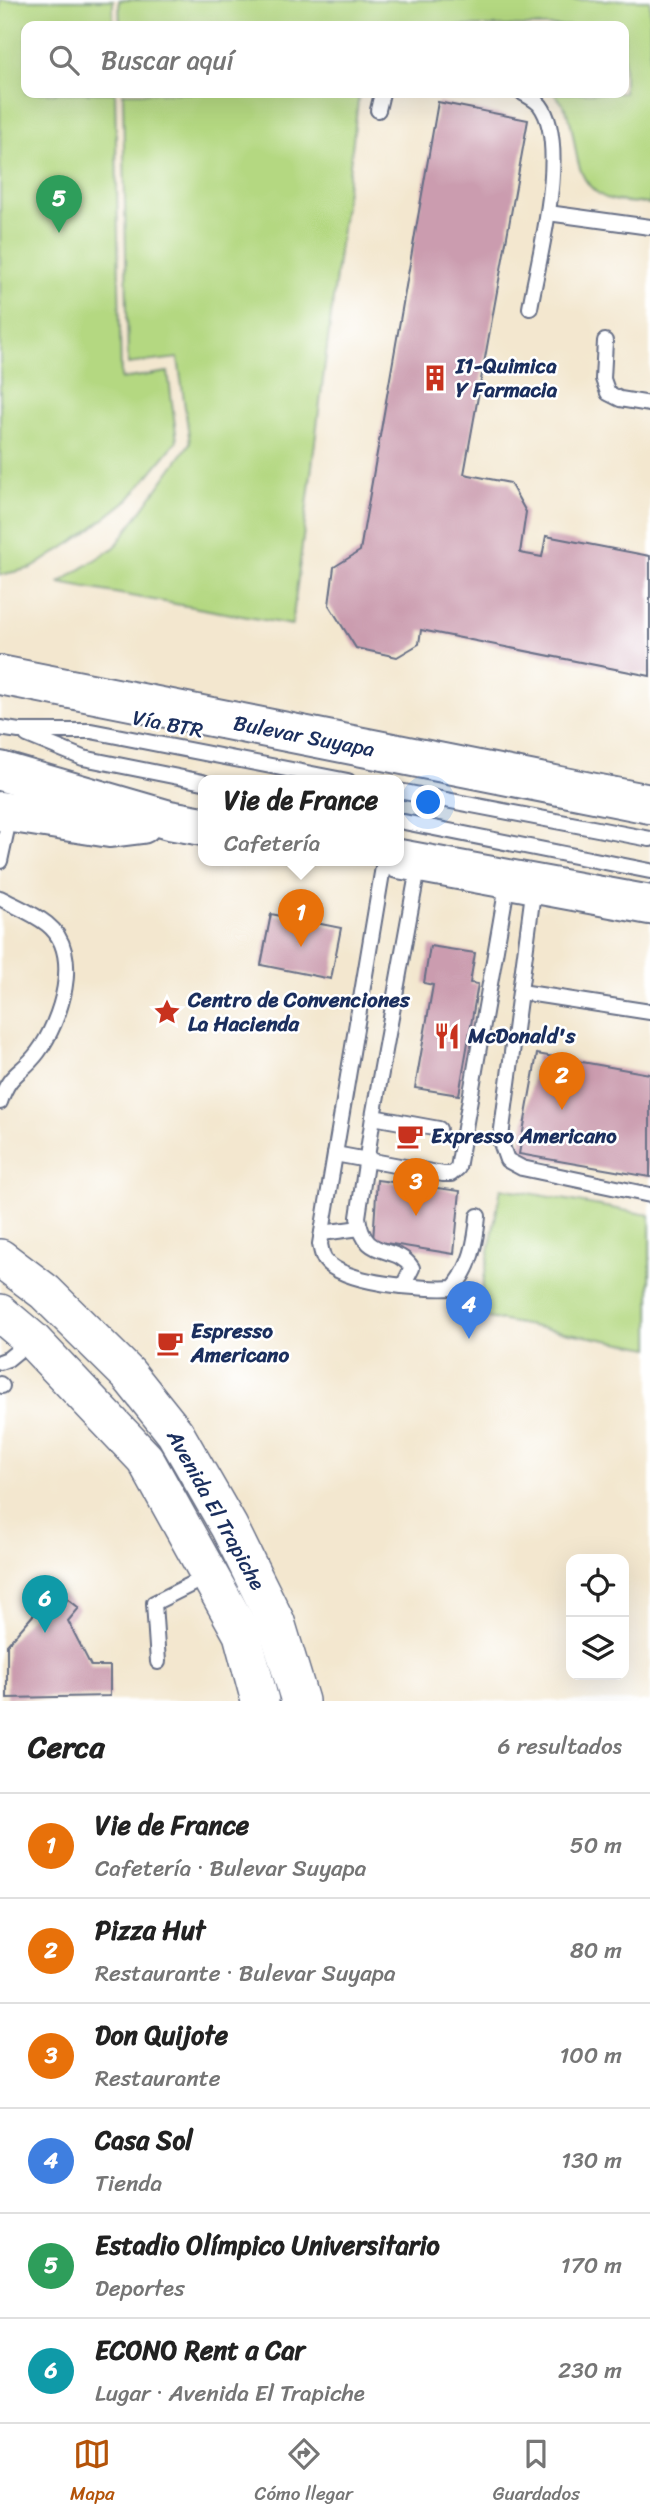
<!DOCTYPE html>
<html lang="es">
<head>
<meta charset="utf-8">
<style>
	body { margin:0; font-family:Sriracha,sans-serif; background:#f6f6f6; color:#222 }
	.controls { position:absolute; right:21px; bottom:21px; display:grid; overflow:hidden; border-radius:14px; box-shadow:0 7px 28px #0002 }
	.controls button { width:63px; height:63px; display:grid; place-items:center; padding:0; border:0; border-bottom:2px solid #e0e0e0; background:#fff; color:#222; font:35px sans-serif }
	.you { position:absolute; left:429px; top:803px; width:24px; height:24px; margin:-18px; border:5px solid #fff; border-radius:50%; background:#1a73e8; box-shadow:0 0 0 10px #1a73e833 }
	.badge { display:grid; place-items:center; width:46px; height:46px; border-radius:50%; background:#b45309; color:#fff; font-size:23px; font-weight:700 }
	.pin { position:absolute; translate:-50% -58px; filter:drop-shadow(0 2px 4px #0008) }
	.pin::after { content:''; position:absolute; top:37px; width:24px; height:21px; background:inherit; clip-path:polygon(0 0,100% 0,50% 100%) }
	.popup { position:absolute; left:198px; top:775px; width:206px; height:91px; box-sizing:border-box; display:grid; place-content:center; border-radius:14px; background:#fff; filter:drop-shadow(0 2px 5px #0005); font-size:23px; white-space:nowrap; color:#767676 }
	.popup b { font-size:26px; color:#222 }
	.popup::after { content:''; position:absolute; left:50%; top:100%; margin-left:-14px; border:14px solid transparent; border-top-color:#fff }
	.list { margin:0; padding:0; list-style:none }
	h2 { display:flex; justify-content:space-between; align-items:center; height:91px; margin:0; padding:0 28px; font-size:30px }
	h2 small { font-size:23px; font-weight:400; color:#767676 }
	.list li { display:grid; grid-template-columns:46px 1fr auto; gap:21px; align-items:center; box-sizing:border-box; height:105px; padding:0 28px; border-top:2px solid #e0e0e0 }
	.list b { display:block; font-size:26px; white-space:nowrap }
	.list p { margin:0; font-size:23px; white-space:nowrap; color:#767676 }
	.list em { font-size:23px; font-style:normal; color:#767676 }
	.icon { flex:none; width:38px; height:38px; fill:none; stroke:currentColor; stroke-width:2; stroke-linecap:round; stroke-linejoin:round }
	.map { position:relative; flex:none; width:650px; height:1701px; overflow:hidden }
	.search { position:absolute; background:#fff; box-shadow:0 7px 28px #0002; left:21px; right:21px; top:21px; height:77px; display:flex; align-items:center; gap:18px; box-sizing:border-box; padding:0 24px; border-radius:14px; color:#767676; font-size:26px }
	.sheet { height:721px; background:#fff }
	nav { display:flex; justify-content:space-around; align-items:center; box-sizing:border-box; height:98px; border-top:2px solid #e0e0e0; background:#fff; font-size:19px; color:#767676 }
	nav a { display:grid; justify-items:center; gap:4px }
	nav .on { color:#b45309 }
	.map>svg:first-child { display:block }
</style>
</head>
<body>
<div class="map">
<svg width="650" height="1701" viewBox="0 0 650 1701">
	<rect width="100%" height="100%" fill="#fff"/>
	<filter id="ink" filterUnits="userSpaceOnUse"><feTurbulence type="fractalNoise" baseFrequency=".0143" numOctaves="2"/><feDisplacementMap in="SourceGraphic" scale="14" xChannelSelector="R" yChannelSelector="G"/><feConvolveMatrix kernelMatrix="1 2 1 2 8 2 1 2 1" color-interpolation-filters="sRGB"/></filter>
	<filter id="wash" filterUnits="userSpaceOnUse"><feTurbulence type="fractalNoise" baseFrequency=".00686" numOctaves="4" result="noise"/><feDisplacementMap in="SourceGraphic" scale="28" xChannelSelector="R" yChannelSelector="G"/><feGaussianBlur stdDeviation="1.57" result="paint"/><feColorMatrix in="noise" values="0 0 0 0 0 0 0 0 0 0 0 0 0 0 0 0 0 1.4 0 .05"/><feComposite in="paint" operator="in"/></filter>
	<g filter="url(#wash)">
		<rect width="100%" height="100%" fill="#f3e7cf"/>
		<g fill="#b4d881" stroke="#688470" stroke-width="2">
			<path d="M0,0h113v26h-87v67h89l6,286 47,-7 9,69 -48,58 -46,36 -51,33 -32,7z"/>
			<path d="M119,0h531v204c-13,-2 -37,-1 -48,-8 -40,-23 -16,-76 -49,-103h71v-67h-504z"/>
			<path d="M123,93h236l-67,532 -233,-42 56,-36 75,-104 -12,-85 -50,6z"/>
			<path d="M501,1188l149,27v133l-173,-32z"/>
		</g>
		<g id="blocks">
			<g fill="#cb9caf">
				<path d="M438,102l90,18 -64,354 46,9 16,29 -6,41 22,4 4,-21 104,20v120l-229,-46 -2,14 -22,13 -41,-9 -27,-43 5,-38 26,-16z"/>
				<path d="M271,914l70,14 -10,51 -70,-14z"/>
				<path d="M430,946l45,7 -5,30 8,1 -19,111 -44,-7 18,-103 -9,-2z"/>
				<path d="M537,1054l113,20v103l-131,-23z"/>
				<path d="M377,1180l83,11 -6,63 -81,-13z"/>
				<path d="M56,1589l23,19 -11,13 23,45h19v30l-103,2v-53z"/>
			</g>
		</g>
	</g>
	<g filter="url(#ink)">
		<use href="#blocks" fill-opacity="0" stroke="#676f86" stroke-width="2"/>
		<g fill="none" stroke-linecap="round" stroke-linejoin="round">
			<g stroke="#676f86" stroke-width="18">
				<g id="lane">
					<path d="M523,93c5,3 13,7 17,12 30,40 -2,155 -10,203"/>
					<path d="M378,110l4,-17"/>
					<path d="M548,213l102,14"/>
					<path d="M605,341l-2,38 5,14 12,6 30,5"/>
					<path d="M0,728l19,3h72l257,50"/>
					<path d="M27,735l56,23 120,24"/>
					<path d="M399,791l251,48"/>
					<path d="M399,821l251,50"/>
					<path d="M0,861l10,-46"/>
					<path d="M384,861l-64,383c1,5 2,12 5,16 18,24 100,30 128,28 18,-20 23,-47 25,-72"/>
					<path d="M534,885l-32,244 -1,14 6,17 15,8 128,27"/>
					<path d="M0,898c15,8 33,15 47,26 37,29 13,98 -9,128 -17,23 -28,19 -38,50"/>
					<path d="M521,992l129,20"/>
					<path d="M373,1117l66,12"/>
					<path d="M335,1154l108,20h8l7,-6 50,-288"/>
					<path d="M322,1233l38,-5"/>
					<path d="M403,1286l9,-18c-17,-26 -48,-5 -54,-51l15,-100 46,-254"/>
					<path d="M0,1362l8,-3 22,-18"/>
					<path d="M0,1384l2,2"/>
					<path d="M158,1662l-4,-59 54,-27"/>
				</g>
			</g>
			<g stroke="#676f86" stroke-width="40">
				<g id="secondary">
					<path d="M0,1258l45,34 83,82 47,59 54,94 47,95 24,79"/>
					<path d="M0,1313l32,27 113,119 97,175 18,67"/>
				</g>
			</g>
			<g stroke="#676f86" stroke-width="42">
				<g id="primary">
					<path d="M0,675l650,129"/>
					<path d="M0,771l169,49 34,6"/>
					<path d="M0,811l110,17 32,-4"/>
					<path d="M399,859l251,46"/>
				</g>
			</g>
			<use href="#lane" stroke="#fff" stroke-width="14"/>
			<use href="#secondary" stroke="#fff" stroke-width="37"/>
			<use href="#primary" stroke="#fff" stroke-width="38"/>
		</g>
	</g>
	<defs>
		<g id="building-bare" transform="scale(2.1)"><path d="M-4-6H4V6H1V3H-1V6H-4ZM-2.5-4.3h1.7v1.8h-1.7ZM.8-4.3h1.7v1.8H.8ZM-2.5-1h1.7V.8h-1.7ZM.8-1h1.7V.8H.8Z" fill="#c8321e" stroke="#fff" stroke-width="2.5" paint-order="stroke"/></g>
		<g id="sight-bare" transform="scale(2.1)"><path d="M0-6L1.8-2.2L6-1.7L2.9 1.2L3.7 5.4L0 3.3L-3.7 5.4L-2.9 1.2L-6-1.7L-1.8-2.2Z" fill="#c8321e" stroke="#fff" stroke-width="2.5" paint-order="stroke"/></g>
		<g id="restaurant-bare" transform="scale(2.1)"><path d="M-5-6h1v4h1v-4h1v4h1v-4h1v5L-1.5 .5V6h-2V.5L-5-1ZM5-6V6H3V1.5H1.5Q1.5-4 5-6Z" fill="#c8321e" stroke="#fff" stroke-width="2.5" paint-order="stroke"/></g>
		<g id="cafe-bare" transform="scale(2.1)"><path d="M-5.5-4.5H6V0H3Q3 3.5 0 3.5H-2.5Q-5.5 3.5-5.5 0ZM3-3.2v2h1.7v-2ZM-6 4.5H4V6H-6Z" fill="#c8321e" stroke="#fff" stroke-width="2.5" paint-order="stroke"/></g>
	</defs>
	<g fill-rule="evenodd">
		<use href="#building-bare" x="435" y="378"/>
		<use href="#sight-bare" x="167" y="1012"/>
		<use href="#restaurant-bare" x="447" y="1036"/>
		<use href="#cafe-bare" x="410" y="1136"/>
		<use href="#cafe-bare" x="170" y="1343"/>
	</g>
	<g text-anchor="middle" stroke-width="5" stroke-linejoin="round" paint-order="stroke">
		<g font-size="21" font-weight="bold" fill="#1b2f5e" stroke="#fff" text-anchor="start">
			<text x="456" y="373">I1-Quimica<tspan x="456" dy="24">Y Farmacia</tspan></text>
			<text x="188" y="1007">Centro de Convenciones<tspan x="188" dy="24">La Hacienda</tspan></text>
			<text x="468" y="1043">McDonald's</text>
			<text x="431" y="1143">Expresso Americano</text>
			<text x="191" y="1338">Espresso<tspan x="191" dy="24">Americano</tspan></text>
		</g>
		<g font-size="21" fill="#1b2f5e" stroke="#fff">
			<text transform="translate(168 724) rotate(11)" y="7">Vía BTR</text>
			<text transform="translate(304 736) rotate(11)" y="7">Bulevar Suyapa</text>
			<text transform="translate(216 1510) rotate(61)" y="7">Avenida El Trapiche</text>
		</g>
	</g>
</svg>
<div class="controls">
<button><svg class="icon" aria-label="locate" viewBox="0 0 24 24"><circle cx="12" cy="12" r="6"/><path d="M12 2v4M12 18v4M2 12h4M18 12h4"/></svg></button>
<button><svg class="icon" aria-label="layers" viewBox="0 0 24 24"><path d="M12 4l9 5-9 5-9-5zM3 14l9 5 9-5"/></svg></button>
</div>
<div class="you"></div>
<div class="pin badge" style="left:301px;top:947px;background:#e8710a">1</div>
<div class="popup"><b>Vie de France</b>Cafetería</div>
<div class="pin badge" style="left:562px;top:1110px;background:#e8710a">2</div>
<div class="pin badge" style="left:416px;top:1216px;background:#e8710a">3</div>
<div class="pin badge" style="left:469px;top:1339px;background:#3f7fe0">4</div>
<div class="pin badge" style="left:59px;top:233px;background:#2e9e5b">5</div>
<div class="pin badge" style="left:45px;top:1633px;background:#0f9aa8">6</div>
<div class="search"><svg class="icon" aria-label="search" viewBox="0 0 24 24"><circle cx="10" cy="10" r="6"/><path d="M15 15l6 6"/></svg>Buscar aquí</div>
</div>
<section class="sheet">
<h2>Cerca<small>6 resultados</small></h2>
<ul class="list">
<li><span class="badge" style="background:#e8710a">1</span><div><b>Vie de France</b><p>Cafetería · Bulevar Suyapa</p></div><em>50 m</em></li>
<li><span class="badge" style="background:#e8710a">2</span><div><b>Pizza Hut</b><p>Restaurante · Bulevar Suyapa</p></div><em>80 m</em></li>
<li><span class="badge" style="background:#e8710a">3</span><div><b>Don Quijote</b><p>Restaurante</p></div><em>100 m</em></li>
<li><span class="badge" style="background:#3f7fe0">4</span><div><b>Casa Sol</b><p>Tienda</p></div><em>130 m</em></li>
<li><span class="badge" style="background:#2e9e5b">5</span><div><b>Estadio Olímpico Universitario</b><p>Deportes</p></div><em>170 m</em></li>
<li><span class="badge" style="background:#0f9aa8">6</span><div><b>ECONO Rent a Car</b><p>Lugar · Avenida El Trapiche</p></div><em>230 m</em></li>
</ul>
</section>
<nav>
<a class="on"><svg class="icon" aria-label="map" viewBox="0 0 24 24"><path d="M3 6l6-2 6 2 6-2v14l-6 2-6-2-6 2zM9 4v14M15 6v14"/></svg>Mapa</a>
<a><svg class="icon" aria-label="directions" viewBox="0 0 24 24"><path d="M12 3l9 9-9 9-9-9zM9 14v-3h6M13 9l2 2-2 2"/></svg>Cómo llegar</a>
<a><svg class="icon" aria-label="saved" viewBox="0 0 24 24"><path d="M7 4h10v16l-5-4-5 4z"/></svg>Guardados</a>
</nav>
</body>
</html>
